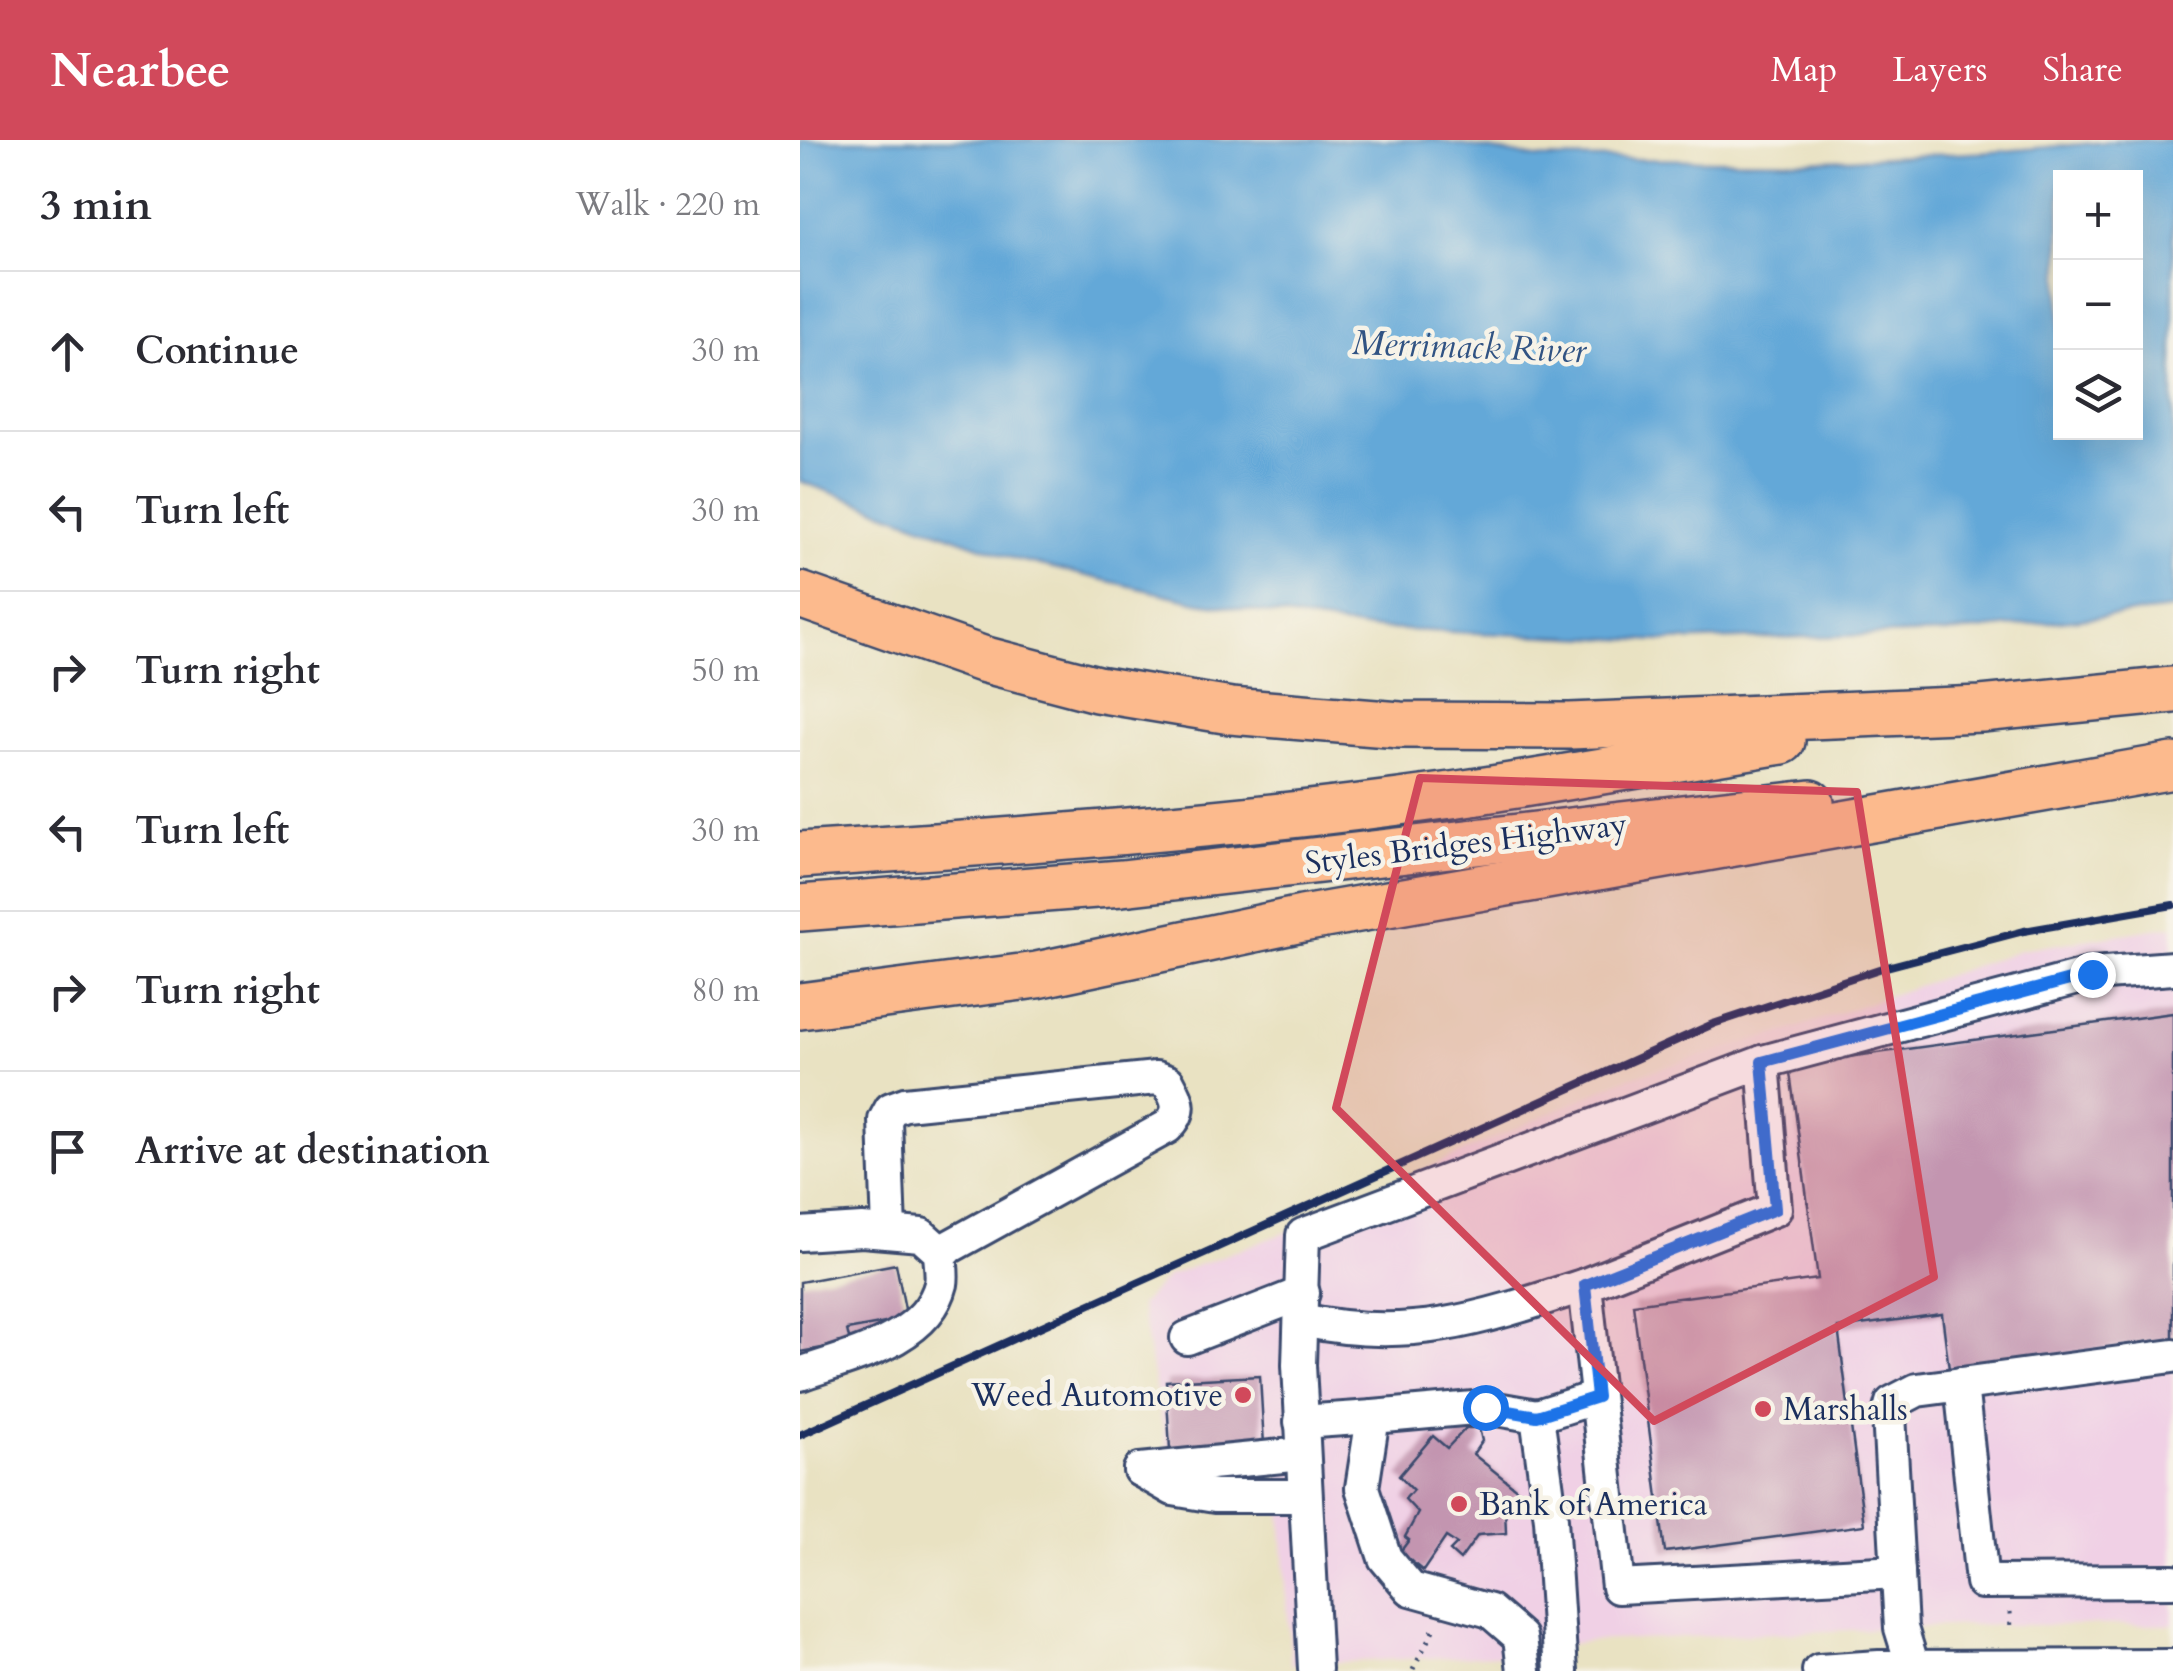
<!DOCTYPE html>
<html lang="en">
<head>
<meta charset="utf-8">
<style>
	body { margin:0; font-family:Cardo,serif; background:#f7f7f7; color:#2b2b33 }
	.controls { position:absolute; right:30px; top:30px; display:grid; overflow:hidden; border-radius:0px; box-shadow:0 10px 40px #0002 }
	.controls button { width:90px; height:90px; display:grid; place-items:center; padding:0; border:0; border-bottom:2px solid #e1e1e2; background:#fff; color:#2b2b33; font:50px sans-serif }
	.stop { position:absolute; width:30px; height:30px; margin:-22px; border:8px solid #1a73e8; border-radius:50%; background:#fff }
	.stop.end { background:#1a73e8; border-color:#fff; box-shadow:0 2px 10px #0008 }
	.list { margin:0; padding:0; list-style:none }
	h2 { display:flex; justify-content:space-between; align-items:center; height:130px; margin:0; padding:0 40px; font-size:42px }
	h2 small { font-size:32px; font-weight:400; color:#7c7c81 }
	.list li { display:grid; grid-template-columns:65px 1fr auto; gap:30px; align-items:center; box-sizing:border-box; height:160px; padding:0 40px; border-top:2px solid #e1e1e2 }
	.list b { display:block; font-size:38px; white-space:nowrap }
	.list em { font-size:32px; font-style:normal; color:#7c7c81 }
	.icon { flex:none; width:55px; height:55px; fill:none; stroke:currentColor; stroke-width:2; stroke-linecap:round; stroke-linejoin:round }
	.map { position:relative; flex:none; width:1373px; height:1531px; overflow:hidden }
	header { display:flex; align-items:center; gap:60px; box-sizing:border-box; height:140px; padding:0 50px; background:#d1495b; color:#fff }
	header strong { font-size:48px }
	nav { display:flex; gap:55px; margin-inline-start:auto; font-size:35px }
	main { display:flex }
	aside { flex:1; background:#fff }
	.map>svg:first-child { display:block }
</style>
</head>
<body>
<header>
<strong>Nearbee</strong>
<nav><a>Map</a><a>Layers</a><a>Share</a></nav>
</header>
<main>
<aside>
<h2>3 min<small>Walk · 220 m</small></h2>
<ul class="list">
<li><svg class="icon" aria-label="ahead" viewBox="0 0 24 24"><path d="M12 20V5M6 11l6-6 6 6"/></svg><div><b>Continue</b></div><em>30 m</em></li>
<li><svg class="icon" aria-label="left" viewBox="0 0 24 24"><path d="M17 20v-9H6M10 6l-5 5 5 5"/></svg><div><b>Turn left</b></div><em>30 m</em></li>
<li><svg class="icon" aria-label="right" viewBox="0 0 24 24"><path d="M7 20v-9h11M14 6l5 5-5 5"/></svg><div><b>Turn right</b></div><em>50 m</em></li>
<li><svg class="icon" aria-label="left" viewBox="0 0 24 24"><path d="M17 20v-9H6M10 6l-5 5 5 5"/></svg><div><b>Turn left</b></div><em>30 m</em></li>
<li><svg class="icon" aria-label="right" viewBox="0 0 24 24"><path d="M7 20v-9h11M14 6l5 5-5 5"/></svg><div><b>Turn right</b></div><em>80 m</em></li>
<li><svg class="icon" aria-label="arrive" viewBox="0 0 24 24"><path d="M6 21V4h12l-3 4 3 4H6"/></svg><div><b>Arrive at destination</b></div></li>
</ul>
</aside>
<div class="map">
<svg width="1373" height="1531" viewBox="0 0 1373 1531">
	<rect width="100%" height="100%" fill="#f7f3e8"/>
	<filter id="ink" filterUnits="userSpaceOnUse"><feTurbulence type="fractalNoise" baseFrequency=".01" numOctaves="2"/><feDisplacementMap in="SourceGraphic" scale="20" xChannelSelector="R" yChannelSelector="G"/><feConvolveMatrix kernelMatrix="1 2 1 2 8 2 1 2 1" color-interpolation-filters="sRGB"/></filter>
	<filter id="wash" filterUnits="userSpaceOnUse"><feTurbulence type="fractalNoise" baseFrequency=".0048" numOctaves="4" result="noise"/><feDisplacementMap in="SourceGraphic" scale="40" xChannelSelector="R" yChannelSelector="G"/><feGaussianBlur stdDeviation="2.25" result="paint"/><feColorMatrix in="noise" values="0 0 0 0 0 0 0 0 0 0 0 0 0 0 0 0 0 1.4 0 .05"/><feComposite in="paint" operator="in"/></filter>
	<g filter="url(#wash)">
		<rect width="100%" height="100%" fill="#e9e2c2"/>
		<path fill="#f0d0e5" d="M1373,786v699h-204l-379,16 -90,14 -209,9 -14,-215 -109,6 -28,-150 28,-29 119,-44 340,-154 164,-48 229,-80z"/>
		<path fill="#63a8d8" stroke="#3f6c9b" stroke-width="2.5" fill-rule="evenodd" d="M0,0h633l103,18 271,3 184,-9 138,-12h44v469l-225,24 -284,8 -304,-13 -162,-26 -183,-43 -215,-78zM1260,38h76v254h-76z"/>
		<g id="blocks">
			<g fill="#c395b0">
				<path d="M1373,873v326l-224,30 -7,-55 -104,14 26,197 -199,27 -32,-248 185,-25 -29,-214z"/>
				<path d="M96,1124l11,55 -60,11 3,13 -50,9v-70z"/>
				<path d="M460,1236l4,69 -94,5 -4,-69z"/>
				<path d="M666,1288h13l3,13 -9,13 46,37 -14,17 1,25 -28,2 -18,25 -10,-9 7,-7 -11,-7 -23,34 -23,-19 9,-12 -4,-3 13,-24 -13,-14 8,-9 -14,-14 34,-40 14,12z"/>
			</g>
		</g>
	</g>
	<g filter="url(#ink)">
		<use href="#blocks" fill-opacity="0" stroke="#3a4a6d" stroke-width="2.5"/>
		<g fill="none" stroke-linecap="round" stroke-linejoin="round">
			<g stroke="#3a4a6d" stroke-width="38">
				<g id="minor">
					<path d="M963,922l329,-88 81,-6"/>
					<path d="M89,1092l-4,-112 6,-11 14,-5 251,-26 12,4c10,19 16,28 -1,45l-227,125"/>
					<path d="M0,1094l62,-4 59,5 19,17c0,9 3,22 1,32 -14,57 -93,73 -141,90"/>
					<path d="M502,1180c108,24 182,-2 283,-35l33,302 280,-15"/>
					<path d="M387,1198l116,-45"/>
					<path d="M1161,1244l21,198 191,-1"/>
					<path d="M737,1276l60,-19"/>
					<path d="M501,1282l72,-5"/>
					<path d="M340,1330l33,19 42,7h90"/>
					<path d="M340,1330l163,-16"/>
					<path d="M1113,1527l-12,-39 -12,-214 3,-11 25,-13 256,-34"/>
					<path d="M515,1529l-16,-304 4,-130 460,-173 12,147 -190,76"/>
					<path d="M724,1531l-4,-34 -30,-26 -79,-22 -26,-31 -23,-70 11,-71 112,-10 52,9 14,103 10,152"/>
					<path d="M1019,1531l60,-4 294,-1"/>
				</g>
			</g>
			<g stroke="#3a4a6d" stroke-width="50">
				<g id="highway">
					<path d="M0,455l182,64 115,30 134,22 169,14 170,1 411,-17 192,-19"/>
					<path d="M0,715c215,-14 430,-29 644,-59 113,-16 225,-37 338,-55"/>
					<path d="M0,768l322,-25 689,-80"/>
					<path d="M0,866l237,-31 265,-56 871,-153"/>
				</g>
			</g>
			<g stroke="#3a4a6d" stroke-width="5" stroke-dasharray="2.5 8" stroke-linecap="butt">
				<path d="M1210,1472l1,17"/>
				<path d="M613,1530l23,-46"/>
			</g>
			<use href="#minor" stroke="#fff" stroke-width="32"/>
			<use href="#highway" stroke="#fcba8d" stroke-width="45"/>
			<path stroke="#1b2f5e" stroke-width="8" d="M0,1295l913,-411 166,-55 145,-38 149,-26"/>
		</g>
	</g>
	<g fill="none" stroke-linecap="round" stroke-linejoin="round" filter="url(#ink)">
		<path stroke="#1a73e8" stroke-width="12" d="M685,1267l52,9 60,-19 -12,-112 190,-76 -13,-147 330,-88"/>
	</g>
	<path fill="#d1495b" fill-opacity="0.2" stroke="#d1495b" stroke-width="8" stroke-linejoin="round" d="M620,638l437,14 77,485 -280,144 -318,-313z"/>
	<g fill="#d1495b" stroke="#f7f3e8" stroke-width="4">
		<circle cx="443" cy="1255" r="10"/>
		<circle cx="963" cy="1269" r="10"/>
		<circle cx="659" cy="1364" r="10"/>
	</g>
	<g text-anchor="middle" stroke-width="9" stroke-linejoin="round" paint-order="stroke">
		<g font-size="32" fill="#1b2f5e" stroke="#f7f3e8">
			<text transform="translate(666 703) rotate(-7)" y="11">Styles Bridges Highway</text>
		</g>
		<g font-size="32" fill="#1b2f5e" stroke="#f7f3e8" text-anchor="start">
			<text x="423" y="1266" text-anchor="end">Weed Automotive</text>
			<text x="983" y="1280">Marshalls</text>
			<text x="679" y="1375">Bank of America</text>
		</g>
		<g font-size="35" font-style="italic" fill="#315383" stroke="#f7f3e8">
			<text transform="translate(669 206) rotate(2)" y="12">Merrimack River</text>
		</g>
	</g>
</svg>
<div class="controls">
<button>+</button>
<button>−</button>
<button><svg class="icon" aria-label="layers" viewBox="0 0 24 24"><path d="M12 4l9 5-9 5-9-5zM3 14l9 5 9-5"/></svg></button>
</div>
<div class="stop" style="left:685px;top:1267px"></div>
<div class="stop end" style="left:1292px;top:834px"></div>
</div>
</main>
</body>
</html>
